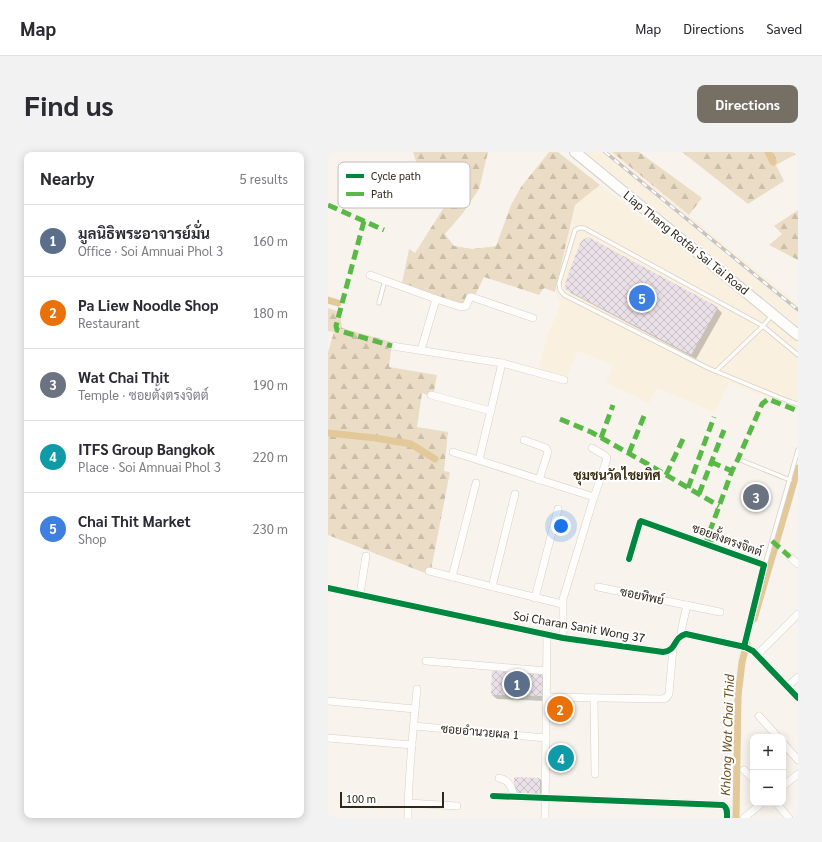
<!DOCTYPE html>
<html lang="en">
<head>
<meta charset="utf-8">
<style>
	body { margin:0; font-family:Georgia,Sarabun,serif; background:#f2f2f3; color:#2b2b33 }
	.controls { position:absolute; right:12px; bottom:12px; display:grid; overflow:hidden; border-radius:8px; box-shadow:0 2px 10px #0003 }
	.controls button { width:36px; height:36px; display:grid; place-items:center; padding:0; border:0; border-bottom:1px solid #e1e1e2; background:#fff; color:#2b2b33; font:20px sans-serif }
	.scale { position:absolute; left:12px; bottom:10px; width:104px; box-sizing:border-box; padding-left:4px; border:2px solid #2e271b; border-top:0; font-size:11px; line-height:14px; white-space:nowrap; color:#2e271b; -webkit-text-stroke:3px #fff; paint-order:stroke }
	.you { position:absolute; left:233px; top:374px; width:14px; height:14px; margin:-10px; border:3px solid #fff; border-radius:50%; background:#1a73e8; box-shadow:0 0 0 6px #1a73e833 }
	.badge { display:grid; place-items:center; width:26px; height:26px; border-radius:50%; background:#756f64; color:#fff; font-size:13px; font-weight:700 }
	.pin { position:absolute; translate:-50% -50%; border:2px solid #fff; box-shadow:0 1px 4px #0006 }
	.list { margin:0; padding:0; list-style:none }
	h2 { display:flex; justify-content:space-between; align-items:center; height:52px; margin:0; padding:0 16px; font-size:17px }
	h2 small { font-size:13px; font-weight:400; color:#7c7c81 }
	.list li { display:grid; grid-template-columns:26px 1fr auto; gap:12px; align-items:center; box-sizing:border-box; height:72px; padding:0 16px; border-top:1px solid #e1e1e2 }
	.list b { display:block; font-size:15px; white-space:nowrap }
	.list p { margin:0; font-size:13px; white-space:nowrap; color:#7c7c81 }
	.list em { font-size:13px; font-style:normal; color:#7c7c81 }
	.map { position:relative; flex:none; width:470px; height:666px; overflow:hidden; border-radius:8px }
	header { display:flex; align-items:center; gap:24px; box-sizing:border-box; height:56px; padding:0 20px; background:#fff; border-bottom:1px solid #e1e1e2 }
	header strong { font-size:19px }
	nav { display:flex; gap:22px; margin-inline-start:auto; font-size:14px }
	.intro { display:flex; align-items:center; justify-content:space-between; box-sizing:border-box; height:96px; padding:0 24px }
	h1 { margin:0; font-size:28px }
	.button { padding:10px 18px; border-radius:8px; background:#756f64; color:#fff; font-size:14px; font-weight:700 }
	main { display:flex; gap:24px; padding:0 24px }
	aside { flex:1; background:#fff; border-radius:8px; box-shadow:0 2px 10px #0003 }
	.map>svg:first-child { display:block }
</style>
</head>
<body>
<header>
<strong>Map</strong>
<nav><a>Map</a><a>Directions</a><a>Saved</a></nav>
</header>
<div class="intro"><h1>Find us</h1><a class="button">Directions</a></div>
<main>
<aside>
<h2>Nearby<small>5 results</small></h2>
<ul class="list">
<li><span class="badge" style="background:#5c6f8a">1</span><div><b>มูลนิธิพระอาจารย์มั่น</b><p>Office · Soi Amnuai Phol 3</p></div><em>160 m</em></li>
<li><span class="badge" style="background:#e8710a">2</span><div><b>Pa Liew Noodle Shop</b><p>Restaurant</p></div><em>180 m</em></li>
<li><span class="badge" style="background:#6b7280">3</span><div><b>Wat Chai Thit</b><p>Temple · ซอยตั้งตรงจิตต์</p></div><em>190 m</em></li>
<li><span class="badge" style="background:#0f9aa8">4</span><div><b>ITFS Group Bangkok</b><p>Place · Soi Amnuai Phol 3</p></div><em>220 m</em></li>
<li><span class="badge" style="background:#3f7fe0">5</span><div><b>Chai Thit Market</b><p>Shop</p></div><em>230 m</em></li>
</ul>
</aside>
<div class="map">
<svg width="470" height="666" viewBox="0 0 470 666">
	<defs>
		<pattern id="forest-firs" width="22" height="20" patternUnits="userSpaceOnUse"><rect width="22" height="20" fill="#ebddc5"/><path d="M5 1l3.5 6h-7zM16 11l3.5 6h-7z" fill="#cabea9"/></pattern>
		<pattern id="building-cross-hatch" width="8" height="8" patternUnits="userSpaceOnUse"><rect width="8" height="8" fill="#eae0e7"/><path d="M0 0l8 8M0 8l8-8" fill="none" stroke="#c9c0c6"/></pattern>
	</defs>
	<rect width="100%" height="100%" fill="#f8f4ed"/>
	<g fill="#faf0e0">
		<path d="M258,0h26l186,152v22z"/>
		<path d="M272,33l134,104 64,54v66l-69,-26 -14,30 -58,-25 -8,15 -43,-20 7,-18 -35,-14 -11,26 -28,-8 8,-33 14,-33 -6,-11 20,-87z"/>
	</g>
	<g fill="url(#forest-firs)">
		<path d="M85,0h75l-9,37 -16,24 -18,21 9,12 19,3 23,-3 15,-41 10,-18 28,-35h9l42,33 -25,20 -20,87 -11,-4 -5,7 -55,-18 -15,31 -67,-25 7,-34 6,4 31,-49 -7,-15 -21,-21z"/>
		<path d="M284,0h27l63,46 -13,17z"/>
		<path d="M354,0h116v1l-22,12 8,16 -36,23z"/>
		<path d="M470,58v50l-29,-15 13,-11 -8,-8z"/>
		<path d="M0,156l12,4 2,16 50,14 -3,25 48,8 -4,22 -11,-4 -5,34 31,5 -4,39 6,1 -20,103 -102,-40v-183l6,-20 -6,-1z"/>
	</g>
	<g fill="#0003">
		<path d="M238,136l151,20 5,5 -26,46 -125,-66z"/>
		<path d="M214,522l5,5 -1,22 -49,-2 -5,-4z"/>
		<path d="M235,549l2,3v2h5l2,2v6h-18l-3,-2z"/>
		<path d="M242,601l2,2v11h-18l-2,-2z"/>
		<path d="M212,627l5,5v15l-25,-1z"/>
	</g>
	<g fill="none" stroke-linecap="round" stroke-linejoin="round">
		<g stroke="#e3c99a" stroke-width="7">
			<path d="M440,0l5,10"/>
			<path d="M0,148l10,3"/>
			<path d="M0,281l47,5 36,6 24,15"/>
			<path d="M426,467l44,-151"/>
			<path d="M408,666l2,-122 4,-34 5,-19"/>
		</g>
	</g>
	<g fill="url(#building-cross-hatch)">
		<path d="M260,85l130,70 -27,48 -126,-66 1,-9 15,-39z"/>
		<path d="M164,519l51,2 -1,23 -51,-1z"/>
		<path d="M223,548h12v5h7v8l-20,-1z"/>
		<rect x="223" y="600" width="20" height="12"/>
		<path d="M186,625l26,1v17l-26,-1z"/>
	</g>
	<g fill="none" stroke-linecap="round" stroke-linejoin="round">
		<g stroke="#d6d0c7" stroke-width="5">
			<g id="service">
				<path d="M51,151l6,-23"/>
				<path d="M470,203l-35,-29 -179,-98h-5l-4,2 -16,53 1,7 4,5 144,73 80,33 10,3"/>
				<path d="M388,219l47,-45 9,-11"/>
				<path d="M410,307l52,21"/>
				<path d="M438,409l32,-111"/>
			</g>
		</g>
		<g stroke="#d6d0c7" stroke-width="8">
			<g id="minor">
				<path d="M42,123l66,24 25,8 5,-1 4,-9h2l61,21"/>
				<path d="M64,194l110,17 62,17"/>
				<path d="M93,198l15,-51"/>
				<path d="M103,243l60,16"/>
				<path d="M196,288l22,8 2,4 -9,28"/>
				<path d="M125,300l141,45"/>
				<path d="M151,308l23,-97"/>
				<path d="M462,405l8,7"/>
				<path d="M301,407l11,-37 1,-1 123,44 -20,82"/>
				<path d="M101,419l133,33"/>
				<path d="M124,425l24,-94"/>
				<path d="M164,435l23,-93"/>
				<path d="M270,435l122,25"/>
				<path d="M0,436l235,50 100,14c15,-2 9,-14 23,-18l59,13 8,4 45,47"/>
				<path d="M32,442l6,-38"/>
				<path d="M207,446l23,-89"/>
				<path d="M353,483l1,-8 5,-22"/>
				<path d="M235,486v-39l31,-102 12,-35 1,-4 -3,-3 -12,-7"/>
				<path d="M429,503l41,-41"/>
				<path d="M98,509l121,10"/>
				<path d="M459,535l11,-10"/>
				<path d="M219,545l115,2 4,-1 3,-4 4,-46"/>
				<path d="M266,546l1,76"/>
				<path d="M0,549l87,8"/>
				<path d="M431,564l19,21"/>
				<path d="M86,574l132,12"/>
				<path d="M0,586l84,7"/>
				<path d="M455,591l15,17"/>
				<path d="M416,618l9,9"/>
				<path d="M171,626c10,2 13,9 15,19"/>
				<path d="M455,634l15,-12"/>
				<path d="M165,644l230,9c5,3 4,8 4,13"/>
				<path d="M80,651l49,3"/>
				<path d="M448,651l13,15"/>
				<path d="M80,666c0,-43 5,-86 9,-129"/>
				<path d="M217,666l2,-184"/>
				<path d="M416,666l18,-15"/>
			</g>
		</g>
		<g stroke="#d6d0c7" stroke-width="12">
			<path id="secondary" d="M247,0l223,183"/>
		</g>
		<use href="#service" stroke="#fefdfc" stroke-width="3.5"/>
		<use href="#minor" stroke="#fefdfc" stroke-width="7"/>
		<use href="#secondary" stroke="#fefdfc" stroke-width="10"/>
		<g stroke="#c5c4c2" stroke-width="3.5">
			<path id="rail" d="M277,0l193,158"/>
		</g>
		<use href="#rail" stroke="#fff" stroke-width="2" stroke-dasharray="6" stroke-linecap="butt"/>
		<g stroke="#58b947" stroke-width="5" stroke-dasharray="10 5" stroke-linecap="butt">
			<path d="M0,53l56,25"/>
			<path d="M36,69l-28,105 1,4 55,16"/>
			<path d="M232,267l31,13 60,34 68,40"/>
			<path d="M273,286l12,-33"/>
			<path d="M301,301l15,-37"/>
			<path d="M383,310l21,9"/>
			<path d="M338,323l17,-36"/>
			<path d="M360,336l26,-71"/>
			<path d="M371,342l25,-64"/>
			<path d="M444,389l18,16"/>
			<path d="M385,391l-5,-2 -1,-2 25,-68 6,-12 24,-55 6,-5 30,12"/>
		</g>
		<g stroke="#fff" stroke-width="8">
			<g id="cycleway">
				<path d="M301,407l11,-37 1,-1 123,44 -20,82"/>
				<path d="M0,436l235,50 100,14c15,-2 9,-14 23,-18l59,13 8,4 45,47"/>
				<path d="M165,644l230,9c5,3 4,8 4,13"/>
			</g>
		</g>
		<use href="#cycleway" stroke="#00873e" stroke-width="6"/>
	</g>
	<g text-anchor="middle" stroke-width="4" stroke-linejoin="round" paint-order="stroke">
		<g font-size="12" fill="#2e271b" stroke="#fff">
			<text transform="translate(358 91) rotate(39)" y="4">Liap Thang Rotfai Sai Tai Road</text>
			<text transform="translate(399 388) rotate(20)" y="4">ซอยตั้งตรงจิตต์</text>
			<text transform="translate(314 444) rotate(12)" y="4">ซอยทิพย์</text>
			<text transform="translate(251 475) rotate(10)" y="4">Soi Charan Sanit Wong 37</text>
			<text transform="translate(152 580) rotate(5)" y="4">ซอยอำนวยผล 1</text>
		</g>
		<g font-size="13" font-weight="bold" fill="#38280c" stroke="#fff">
			<text x="289" y="328">ชุมชนวัดไชยทิศ</text>
		</g>
		<g font-size="13" font-style="italic" fill="#6a5020" stroke="#fff">
			<text transform="translate(399 583) rotate(-88)" y="5">Khlong Wat Chai Thid</text>
		</g>
	</g>
	<rect x="10" y="10" width="132" height="46" rx="6" fill="#fff" stroke="#c0bebb" stroke-width="1"/>
	<rect x="18" y="22" width="18" height="4" fill="#00873e"/>
	<rect x="18" y="40" width="18" height="4" fill="#58b947"/>
	<g font-size="11" fill="#2e271b">
		<text x="43" y="28">Cycle path</text>
		<text x="43" y="46">Path</text>
	</g>
</svg>
<div class="controls">
<button>+</button>
<button>−</button>
</div>
<div class="scale">100 m</div>
<div class="you"></div>
<div class="pin badge" style="left:189px;top:532px;background:#5c6f8a">1</div>
<div class="pin badge" style="left:232px;top:557px;background:#e8710a">2</div>
<div class="pin badge" style="left:428px;top:345px;background:#6b7280">3</div>
<div class="pin badge" style="left:233px;top:606px;background:#0f9aa8">4</div>
<div class="pin badge" style="left:314px;top:146px;background:#3f7fe0">5</div>
</div>
</main>
</body>
</html>
